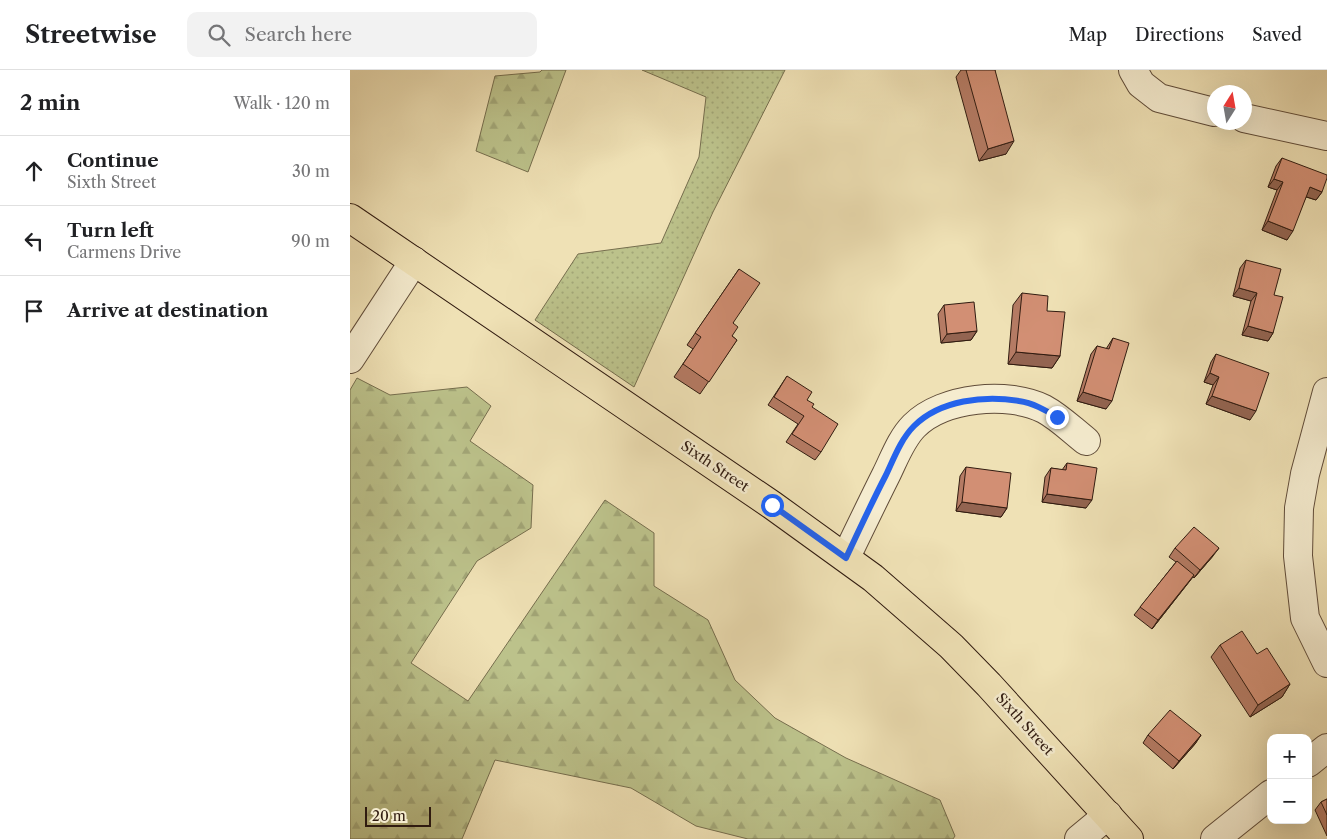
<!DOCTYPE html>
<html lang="en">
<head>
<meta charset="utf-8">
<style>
	body { margin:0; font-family:"Libre Caslon Text",serif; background:#f2f2f2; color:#202124 }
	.controls { position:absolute; right:15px; bottom:15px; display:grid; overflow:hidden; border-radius:10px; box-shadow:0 5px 20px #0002 }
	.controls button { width:45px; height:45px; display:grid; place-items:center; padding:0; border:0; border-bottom:1px solid #e0e0e0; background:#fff; color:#202124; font:25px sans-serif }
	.compass { position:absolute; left:857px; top:15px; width:45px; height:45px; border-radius:50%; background:#fff; box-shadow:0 5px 20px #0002; rotate:11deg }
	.scale { position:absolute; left:15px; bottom:12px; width:66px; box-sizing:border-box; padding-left:5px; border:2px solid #301b10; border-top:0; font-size:14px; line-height:18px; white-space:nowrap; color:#301b10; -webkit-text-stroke:4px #f5eccf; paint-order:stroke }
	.stop { position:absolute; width:15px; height:15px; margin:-11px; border:4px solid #2563eb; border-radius:50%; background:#fff }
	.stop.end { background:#2563eb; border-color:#fff; box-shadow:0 1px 5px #0008 }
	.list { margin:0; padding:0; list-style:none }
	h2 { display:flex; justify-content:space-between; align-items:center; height:65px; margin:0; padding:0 20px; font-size:21px }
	h2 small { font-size:16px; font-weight:400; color:#757577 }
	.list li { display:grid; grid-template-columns:32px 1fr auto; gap:15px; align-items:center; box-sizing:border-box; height:70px; padding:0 20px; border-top:1px solid #e0e0e0 }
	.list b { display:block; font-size:19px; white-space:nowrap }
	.list p { margin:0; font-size:16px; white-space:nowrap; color:#757577 }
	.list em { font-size:16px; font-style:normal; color:#757577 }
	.icon { flex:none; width:28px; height:28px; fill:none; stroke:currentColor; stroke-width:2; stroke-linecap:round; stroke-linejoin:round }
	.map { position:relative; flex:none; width:977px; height:769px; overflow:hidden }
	header { display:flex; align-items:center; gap:30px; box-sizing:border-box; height:70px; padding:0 25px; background:#fff; border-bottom:1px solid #e0e0e0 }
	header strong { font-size:24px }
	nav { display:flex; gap:28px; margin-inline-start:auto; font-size:18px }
	.search { width:350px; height:45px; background:#f2f2f2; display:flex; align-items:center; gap:12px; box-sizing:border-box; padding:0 18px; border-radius:10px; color:#757577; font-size:19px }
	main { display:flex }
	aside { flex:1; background:#fff }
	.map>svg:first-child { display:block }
</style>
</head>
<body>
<header>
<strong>Streetwise</strong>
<div class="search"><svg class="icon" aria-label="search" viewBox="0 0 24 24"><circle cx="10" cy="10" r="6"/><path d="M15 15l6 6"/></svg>Search here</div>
<nav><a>Map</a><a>Directions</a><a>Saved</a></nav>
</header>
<main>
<aside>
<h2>2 min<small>Walk · 120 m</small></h2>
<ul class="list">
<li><svg class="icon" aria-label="ahead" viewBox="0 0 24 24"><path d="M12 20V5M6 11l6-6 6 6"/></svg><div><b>Continue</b><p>Sixth Street</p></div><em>30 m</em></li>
<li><svg class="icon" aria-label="left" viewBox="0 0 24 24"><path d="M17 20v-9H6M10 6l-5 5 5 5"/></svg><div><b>Turn left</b><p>Carmens Drive</p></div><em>90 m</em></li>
<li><svg class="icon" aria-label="arrive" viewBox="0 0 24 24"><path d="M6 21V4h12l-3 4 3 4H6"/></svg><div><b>Arrive at destination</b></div></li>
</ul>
</aside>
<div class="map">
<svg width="977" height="769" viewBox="0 0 977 769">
	<defs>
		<pattern id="grass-dots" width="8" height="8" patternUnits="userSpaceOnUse" patternTransform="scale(1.25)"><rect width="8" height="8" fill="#bcc28b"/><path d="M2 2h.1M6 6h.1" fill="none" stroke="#a2a677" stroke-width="1.8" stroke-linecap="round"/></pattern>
		<pattern id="forest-firs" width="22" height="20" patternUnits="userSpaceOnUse" patternTransform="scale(1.25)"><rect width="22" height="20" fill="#bcc28b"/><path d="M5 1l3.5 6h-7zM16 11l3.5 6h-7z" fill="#a2a677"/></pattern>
	</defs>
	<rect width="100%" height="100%" fill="#efe1b5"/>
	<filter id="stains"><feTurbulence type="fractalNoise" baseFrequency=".004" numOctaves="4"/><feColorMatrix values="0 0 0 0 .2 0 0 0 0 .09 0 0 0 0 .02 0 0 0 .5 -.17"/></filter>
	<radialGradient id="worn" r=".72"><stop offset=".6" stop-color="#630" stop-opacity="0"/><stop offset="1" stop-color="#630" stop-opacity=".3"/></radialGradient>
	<path fill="url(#grass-dots)" stroke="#766e4e" d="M292,0h143l-72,142 -79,175 -99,-67 43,-66 83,-11 38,-86 7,-60z"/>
	<g fill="url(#forest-firs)" stroke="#766e4e">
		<path d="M192,0h24l-38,102 -52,-21 19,-75 45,-4z"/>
		<path d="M7,308l33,17 77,-8 24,19 -21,35 63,44 -2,43 -54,33 -66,102 57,38 137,-201 49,33v53l54,34 27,60 40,38 71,40 94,42 15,36 -2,3h-205l-52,-13 -65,-38 -136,-28 -33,79h-112v-449z"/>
	</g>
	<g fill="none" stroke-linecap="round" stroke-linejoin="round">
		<g stroke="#604c39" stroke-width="30">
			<g id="minor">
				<path d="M783,0l8,14 18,14 55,14"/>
				<path d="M894,48l83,18"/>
				<path d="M0,289l64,-98"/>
				<path d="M977,322l-22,82 -6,34 -1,48 7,62 22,45"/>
				<path d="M496,487c13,-27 26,-54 40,-82 8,-16 15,-36 28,-49 29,-29 94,-35 130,-17 15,8 28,21 42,32"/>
				<path d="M958,693l19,-15"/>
				<path d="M729,769l29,-24"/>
				<path d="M865,769l56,-45"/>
			</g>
		</g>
		<g stroke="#301b10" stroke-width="30">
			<path id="major" d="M0,148l422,287 101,73 78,68 38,39 140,154"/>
		</g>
		<use href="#minor" stroke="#f5eccf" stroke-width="28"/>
		<use href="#major" stroke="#efe1b5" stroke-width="28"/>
	</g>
	<g fill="#b57b64" stroke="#301b10">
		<path d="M611,0h34l11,84 -27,7 -23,-84z"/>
		<path d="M932,88l40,34 -6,8 -10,-3 -19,43 -25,-10 15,-40 -9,-3 8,-21z"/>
		<path d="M896,190l28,35 -1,38 -5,8 -26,-6 9,-34 -18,-5 7,-28z"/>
		<path d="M389,199l-7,67 5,4 -37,54 -26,-17 19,-28 -6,-4z"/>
		<path d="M672,223l25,18 13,45 -8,12 -44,-4 5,-59z"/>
		<path d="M594,235l33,26 -6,9 -30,3 -3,-29z"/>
		<path d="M763,268l-7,71 -29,-8 14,-47 6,-8 9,3z"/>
		<path d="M866,284l34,66 -44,-16 7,-19 -9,-3 7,-20z"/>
		<path d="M437,306l20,24 5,7 9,45 -6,8 -29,-18 12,-18 -30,-19z"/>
		<path d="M717,393l19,45 -44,-6 3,-25 6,-9 11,2z"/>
		<path d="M616,397l41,41 -6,9 -45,-6 4,-35z"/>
		<path d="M825,478l38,8 -19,22 -1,-1 -41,52 -18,-14 42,-53 -7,-5z"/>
		<path d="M870,575l37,9 33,30 -8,13 -32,20 -39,-60z"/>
		<path d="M798,665h53l-6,9 -22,25 -30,-26z"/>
		<path d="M977,729v37l-12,-26 6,-8z"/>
	</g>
	<g fill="#936451" stroke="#301b10">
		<path d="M664,71l-8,13 -27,7 9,-12z"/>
		<path d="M924,109l9,3 -6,8 -9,-3z"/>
		<path d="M960,117l12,5 -6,8 -12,-4z"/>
		<path d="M918,151l25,10 -6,9 -25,-10z"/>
		<path d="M889,218l18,5 -6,8 -18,-5z"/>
		<path d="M898,256l25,7 -5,8 -26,-6z"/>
		<path d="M627,261l-6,9 -30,3 6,-9z"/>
		<path d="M666,282l44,4 -8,12 -44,-4z"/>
		<path d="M860,303l9,4 -6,8 -9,-3z"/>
		<path d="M733,322l29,9 -6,8 -29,-8z"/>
		<path d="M862,326l44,15 -6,9 -44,-16z"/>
		<path d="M697,424l45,6 -6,8 -44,-6z"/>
		<path d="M612,432l45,6 -6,9 -45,-6z"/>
		<path d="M869,478l-6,8 -19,22 6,-8z"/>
		<path d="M844,505l-6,8 -36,46 6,-9z"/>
		<path d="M940,614l-8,13 -32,20 8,-12z"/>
		<path d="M851,665l-6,9 -22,25 6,-8z"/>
	</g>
	<g fill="#d28f74" stroke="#301b10">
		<path d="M616,0h29l19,71 -26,8z"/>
		<path d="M932,88l45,17v3l-5,14 -12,-5 -17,44 -25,-10 15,-39 -9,-3z"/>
		<path d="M896,190l35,9 -7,26 9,2 -10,36 -25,-7 9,-33 -18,-5z"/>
		<path d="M389,199l21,14 -27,40 5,4 -6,9 5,4 -28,42 -26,-18 18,-27 -6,-4z"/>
		<path d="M672,223l26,3 -1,15 18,1 -5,44 -44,-4z"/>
		<path d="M624,232l3,29 -30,3 -3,-29z"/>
		<path d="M763,268l16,5 -17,58 -29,-9 14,-46 12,3z"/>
		<path d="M866,284l53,19 -13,38 -44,-15 7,-19 -9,-4z"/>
		<path d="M437,306l25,16 -5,8 7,4 -2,3 26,17 -17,28 -29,-18 12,-18 -30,-19z"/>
		<path d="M717,393l30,5 -5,32 -45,-6 4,-26 15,2z"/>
		<path d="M616,397l45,6 -4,35 -45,-6z"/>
		<path d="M844,457l25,21 -19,22 -25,-22z"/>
		<path d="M827,491l17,14 -36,45 -18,-13z"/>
		<path d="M892,561l15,23 10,-6 23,36 -32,21 -38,-60z"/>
		<path d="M820,640l31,25 -22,26 -31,-26z"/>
		<path d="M977,729v16l-6,-13z"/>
	</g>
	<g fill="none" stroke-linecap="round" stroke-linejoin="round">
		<path stroke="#2563eb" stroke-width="6" d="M422,435l74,53c13,-28 26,-56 40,-83 8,-17 15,-36 28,-49 26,-26 71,-31 105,-25 14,2 26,9 38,16"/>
	</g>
	<g text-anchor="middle" stroke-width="5" stroke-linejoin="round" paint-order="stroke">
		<g font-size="14" fill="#301b10" stroke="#f5eccf">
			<text transform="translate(365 396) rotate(34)" y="5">Sixth Street</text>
			<text transform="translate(675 654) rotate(48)" y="5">Sixth Street</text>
		</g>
	</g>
	<rect width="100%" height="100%" filter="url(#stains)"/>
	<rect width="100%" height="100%" fill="url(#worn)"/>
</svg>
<div class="controls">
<button>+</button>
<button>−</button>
</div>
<svg class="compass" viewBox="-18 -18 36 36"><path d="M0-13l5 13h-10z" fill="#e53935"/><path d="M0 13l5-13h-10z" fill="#757577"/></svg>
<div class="scale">20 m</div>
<div class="stop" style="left:422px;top:435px"></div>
<div class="stop end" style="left:707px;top:347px"></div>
</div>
</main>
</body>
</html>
